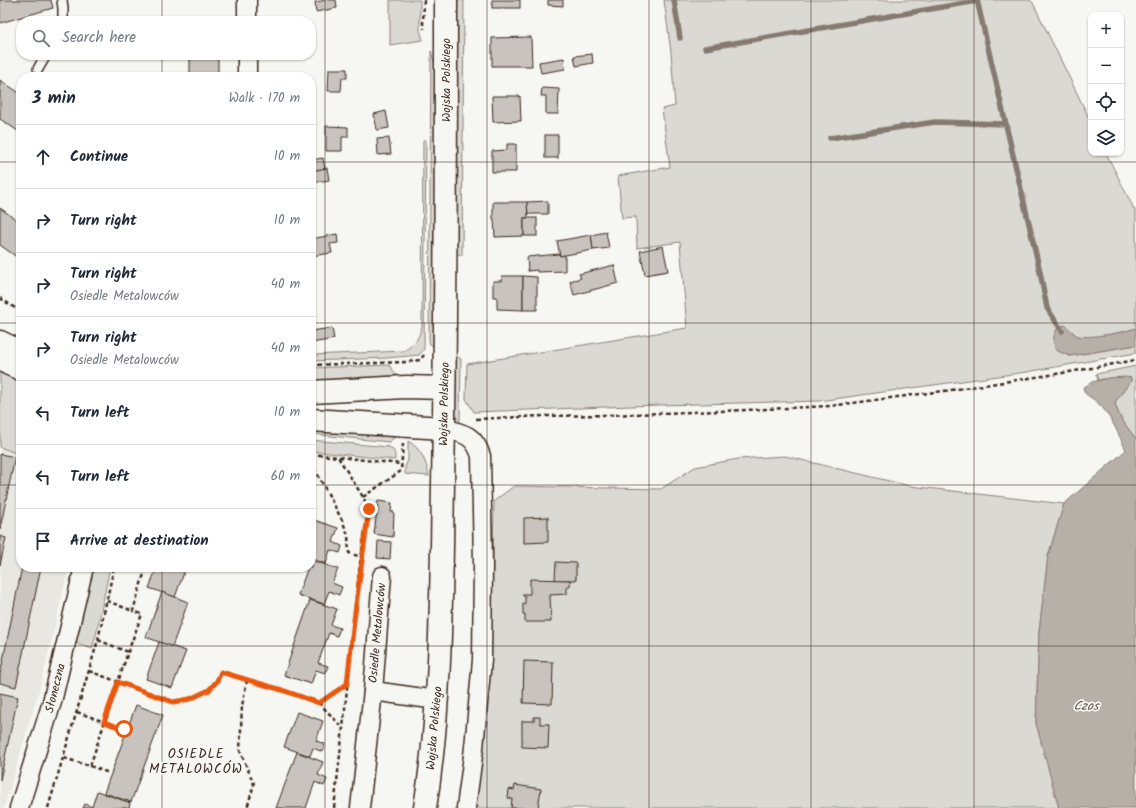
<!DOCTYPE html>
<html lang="en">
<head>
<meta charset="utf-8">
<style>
	body { margin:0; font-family:Kalam,sans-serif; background:#f6f6f7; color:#1f2937 }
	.controls { position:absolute; right:12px; top:12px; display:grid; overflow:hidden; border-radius:8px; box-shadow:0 1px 3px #0004 }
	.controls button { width:36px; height:36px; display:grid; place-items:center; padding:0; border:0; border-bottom:1px solid #e0e1e3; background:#fff; color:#1f2937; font:20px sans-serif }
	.stop { position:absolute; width:12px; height:12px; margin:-9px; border:3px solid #ea580c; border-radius:50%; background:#fff }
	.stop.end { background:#ea580c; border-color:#fff; box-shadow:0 1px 4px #0008 }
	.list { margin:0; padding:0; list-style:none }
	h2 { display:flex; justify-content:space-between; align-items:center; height:52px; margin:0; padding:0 16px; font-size:17px }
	h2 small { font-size:13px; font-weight:400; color:#747a83 }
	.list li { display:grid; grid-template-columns:26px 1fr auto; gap:12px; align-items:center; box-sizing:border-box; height:64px; padding:0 16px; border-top:1px solid #e0e1e3 }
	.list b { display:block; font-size:15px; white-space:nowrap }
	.list p { margin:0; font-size:13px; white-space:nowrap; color:#747a83 }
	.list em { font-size:13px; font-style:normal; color:#747a83 }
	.icon { flex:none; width:22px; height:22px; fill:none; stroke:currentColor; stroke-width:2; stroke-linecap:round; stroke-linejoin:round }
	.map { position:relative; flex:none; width:1136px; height:808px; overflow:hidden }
	.search { position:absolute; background:#fff; box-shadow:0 1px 3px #0004; left:16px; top:16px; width:300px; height:44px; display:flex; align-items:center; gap:10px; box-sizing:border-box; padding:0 14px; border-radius:16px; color:#747a83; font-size:15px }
	.panel { position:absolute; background:#fff; box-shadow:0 1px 3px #0004; left:16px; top:72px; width:300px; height:500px; border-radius:16px }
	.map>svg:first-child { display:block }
</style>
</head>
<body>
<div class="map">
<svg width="1136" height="808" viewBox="0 0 1136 808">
	<rect width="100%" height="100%" fill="#f6f6f2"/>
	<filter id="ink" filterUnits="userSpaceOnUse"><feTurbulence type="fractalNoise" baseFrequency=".025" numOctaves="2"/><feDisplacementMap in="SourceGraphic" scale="8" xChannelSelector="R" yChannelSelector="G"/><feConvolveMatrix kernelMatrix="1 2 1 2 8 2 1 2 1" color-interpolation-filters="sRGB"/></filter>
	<g filter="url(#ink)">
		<path fill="#e8e7e2" d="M0,447l21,8v112h48l-27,113 -38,128h-4z"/>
		<g fill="#dad9d3" stroke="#8a8278">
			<path d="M390,0h30v30l3,10 -33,5z"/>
			<path d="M457,0h7l-2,256 -7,-4z"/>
			<path d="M664,0h366l3,3 58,119v31h15l30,60v115c-10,4 -50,12 -59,8 -1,-1 -4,-4 -5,-5l-16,18 4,3 10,4 66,-11v8l-109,19 -208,29 -161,4 -184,7 -8,-13 1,-35 220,-36 -7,-86 -43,6 -1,-31 -14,1 -4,-42 52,-9 -8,-58 13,-3 -4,-54z"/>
			<path d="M431,51l5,17 -2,279 -5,-4z"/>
			<path d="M423,140h3l-2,209 -5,6 -32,3 -76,3v-6l93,-4c12,-8 14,-11 18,-25z"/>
			<path d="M455,357h3l3,2 -1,63 -5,-6z"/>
			<path d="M389,365l10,13 -88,4v-14z"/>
			<path d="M1136,366v73c-8,-11 -19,-23 -21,-37l16,-21v-3h-22l-11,2 -2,-6z"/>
			<path d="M0,372l21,12v71l-21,-8z"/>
			<path d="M311,431l84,6 -6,5 -78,-8z"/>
			<path d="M311,440l78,7c6,3 6,7 6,13l-84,-9z"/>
			<path d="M408,441c14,8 18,21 21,35l-24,-2v-7l3,-7z"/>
			<path d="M785,456l125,30 154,18 -16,52 -9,76 -3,91 23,85h-587l19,-141 3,-166 20,-15 147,3 34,-22 43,-8z"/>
			<path d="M93,567h17l-14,68 -4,14 -11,-4 -1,1 -6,-6z"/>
		</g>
		<g fill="#b6b0a9" stroke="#857a71">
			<path d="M1064,325c5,2 7,7 12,10 8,5 50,-3 60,-7v17l-66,11 -10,-4 -5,-3c-2,-9 -3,-21 9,-24z"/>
			<path d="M1125,377l6,1v3l-16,21c2,14 13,26 21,37v369h-77l-23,-85 3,-91 9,-76 16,-52 62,-54c-7,-15 -16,-36 -28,-47 -4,-4 -9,-6 -13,-10l-2,-5 9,-6 17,-4z"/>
		</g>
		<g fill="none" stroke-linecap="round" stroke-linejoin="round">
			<g stroke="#857a71" stroke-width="5.5">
				<path d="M674,0l6,38"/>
				<path d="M977,0l62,267 8,41 15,23"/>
				<path d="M705,48l272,-47"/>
				<path d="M830,138l105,-16 71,2"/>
			</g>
		</g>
		<g fill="#c8c3be" stroke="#3b2a1e">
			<path d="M0,0h51l2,8 -53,15z"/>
			<path d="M327,0h9l1,8 -21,4 -1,-10z"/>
			<rect x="492" y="0" width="28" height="8"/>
			<path d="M548,0h15v6l-15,-1z"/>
			<path d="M531,37l1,29h-40v-28z"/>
			<path d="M592,54l1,9 -17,3 -2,-10z"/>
			<rect x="190" y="55" width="28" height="22"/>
			<path d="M564,58l1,11 -24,4 -2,-11z"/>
			<path d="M329,69h18v9h-5l-1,13h-13z"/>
			<path d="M0,80l21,14v39l-21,-14z"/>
			<path d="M542,88l17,1 -1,25h-12v-18h-5z"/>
			<path d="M492,96h28l1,25 -28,1z"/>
			<path d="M386,111l3,17 -12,2 -3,-16z"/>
			<path d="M326,126l22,1v10h-6v14h-16z"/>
			<rect x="545" y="135" width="13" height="23"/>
			<path d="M389,138l2,16 -13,1 -1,-16z"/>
			<path d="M507,144h9v28h-24v-21l15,-1z"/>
			<path d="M323,158l2,11 -14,2v-11z"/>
			<path d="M327,168l2,12 -18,3v-12z"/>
			<path d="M548,201v13h-20l-1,-12z"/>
			<path d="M493,202h34l1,16h-4v18l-29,1 -1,-18h-1z"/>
			<path d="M0,208l21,15v37l-21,-15z"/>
			<rect x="524" y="218" width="13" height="18"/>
			<path d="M606,232l3,16 -16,2 -2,-15z"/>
			<path d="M337,234l1,9 -8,1 2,9 -21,3v-17z"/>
			<path d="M591,235l2,15 -33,6 -3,-15z"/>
			<path d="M663,246l5,25 -23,4 -5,-24z"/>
			<path d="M559,254l1,2 5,-1v16l-28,1v-2l-9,1 -1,-14z"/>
			<path d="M614,265l4,18 -44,12 -4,-14 11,-3 -2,-4z"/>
			<path d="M502,276h21v34l-26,-1v-12h-4v-16h8z"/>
			<path d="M523,276l14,1v33h-14z"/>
			<path d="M332,328l2,11 -22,4 -1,-12z"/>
			<path d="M0,454l15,3 -15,72z"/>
			<path d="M378,501l14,2 -1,9h3l-1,25 -19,-3z"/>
			<path d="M548,517v25l-24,1v-25z"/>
			<path d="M311,519l27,9 -5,14 9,4 -2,7 -10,-3 -4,14 -15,-6z"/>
			<path d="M0,536l6,2 -6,27z"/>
			<path d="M378,541l13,1 -1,17 -13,-1z"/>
			<path d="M311,560l27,9 -6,14 10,4 -3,8 -10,-4 -5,13 -26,-9 10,-28h3z"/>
			<path d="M556,562l20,1v17h-21z"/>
			<path d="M22,567h19l-25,120 -16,-4v-8z"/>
			<path d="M157,567h29l-11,30 -26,-9z"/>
			<path d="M530,579l40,1v7h-3v7l-17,1 1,27h-26v-8h-2v-10h2v-8h-2v-2h7z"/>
			<path d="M162,592l26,10 -16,45 -26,-10z"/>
			<path d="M310,600l27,9 -6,16 9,3 -3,8 -8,-3 -11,30 10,3 -3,7 -9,-3 -5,14 -27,-9z"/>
			<path d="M159,642l27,9 -14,37 -26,-9z"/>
			<path d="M524,661l29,1 -1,42 -29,-1z"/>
			<path d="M0,693l18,4 -18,83z"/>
			<path d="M136,705l27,10 -32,87 -27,-9z"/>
			<path d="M297,712l26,9 -7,20 9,3 -2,8 -10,-4 -3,8 -26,-9z"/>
			<path d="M534,717h6v7h9l-1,24 -26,-1v-26h12z"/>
			<path d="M297,752l26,10 -5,13 9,4 -3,7 -9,-4 -9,26h-30z"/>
			<path d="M515,785l26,4 -3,19h-27l1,-9 -4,-1 1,-9 5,1z"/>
			<path d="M97,791l33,12 -1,5h-46l2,-4 7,3z"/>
		</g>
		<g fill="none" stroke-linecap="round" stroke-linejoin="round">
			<g stroke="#3b2a1e" stroke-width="12">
				<g id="lane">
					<path d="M62,0l1,9v12"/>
					<path d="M38,69l8,-14"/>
				</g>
			</g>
			<g stroke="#3b2a1e" stroke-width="21">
				<g id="street">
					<path d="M247,0v21"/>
					<path d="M247,55v22"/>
					<path d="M444,428c20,6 30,6 37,28l2,109 -1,95 -8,88 -8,60"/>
					<path d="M373,691l64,9"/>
					<path d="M19,808l33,-106 32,-135"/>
					<path d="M360,808l13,-117 9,-115"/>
				</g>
			</g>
			<g stroke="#3b2a1e" stroke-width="25">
				<g id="secondary">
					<path d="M0,342l21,10"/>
					<path d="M0,358l9,6 12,5"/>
					<path d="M311,392l95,-5 38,1"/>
					<path d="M311,420l133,8"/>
					<path d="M425,808c17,-107 16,-216 18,-324 3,-162 3,-323 3,-484"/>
				</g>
			</g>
			<g stroke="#3b2a1e" stroke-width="2.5" stroke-dasharray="4 3" stroke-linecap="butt">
				<path d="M424,0l-1,23 1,6"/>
				<path d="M0,298l21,14"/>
				<path d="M311,365l95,-3 14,-2 4,-5"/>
				<path d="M476,419l67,-3 64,-1 139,-5 84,-4 121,-16 118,-18 67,-12"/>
				<path d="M311,454l90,10"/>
				<path d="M311,462l31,58 6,15 1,18 12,4"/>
				<path d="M363,497l38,-26 2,-27"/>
				<path d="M107,601l26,10"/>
				<path d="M98,640l30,12"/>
				<path d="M89,671l84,31 17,-3 19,-9 8,-9 4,-9 61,18 37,13 24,25"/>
				<path d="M247,680l-5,26 -2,45 14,33 -7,24"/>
				<path d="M319,703l28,-19"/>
				<path d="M77,712l47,17"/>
				<path d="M64,758l26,8 38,-114 14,-38 -9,-3 13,-44"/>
				<path d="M90,766l19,7"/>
				<path d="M48,808l50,-168 16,-73"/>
				<path d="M334,808l9,-80 11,-108 7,-63 8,-48 -6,-12 -25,-40"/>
			</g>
			<use href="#lane" stroke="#f6f6f2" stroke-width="9"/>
			<use href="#street" stroke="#f6f6f2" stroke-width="18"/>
			<use href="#secondary" stroke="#f6f6f2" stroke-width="22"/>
		</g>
	</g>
	<g fill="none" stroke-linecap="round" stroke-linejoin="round" filter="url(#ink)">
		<path stroke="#ea580c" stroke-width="5" d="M124,729l-20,-7 14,-40 55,20 17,-3 19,-9 8,-9 4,-9 61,18 37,13 28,-19 7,-64 15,-111"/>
	</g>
	<path fill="none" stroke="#3b2a1e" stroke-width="1" stroke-opacity="0.55" d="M162,0v21M325,0v808M487,0v808M649,0v808M811,0v808M974,0v808M162,55v22M0,162h21M311,162h825M0,323h21M311,323h825M0,485h21M311,485h825M162,567v241M0,646h1136"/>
	<g text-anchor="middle" stroke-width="3.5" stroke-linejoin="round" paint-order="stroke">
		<g font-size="12" fill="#3b2a1e" stroke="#f6f6f2">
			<text transform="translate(446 80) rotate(-90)" y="4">Wojska Polskiego</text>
			<text transform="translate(444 404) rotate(-89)" y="4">Wojska Polskiego</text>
			<text transform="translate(377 633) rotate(-85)" y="4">Osiedle Metalowców</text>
			<text transform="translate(55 688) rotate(-76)" y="4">Słoneczna</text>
			<text transform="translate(434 728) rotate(-85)" y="4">Wojska Polskiego</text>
		</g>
		<g font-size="13" font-style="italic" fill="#605248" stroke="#f6f6f2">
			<text x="1086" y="710">Czos</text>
		</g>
		<g font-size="13" letter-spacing="1" fill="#3b2a1e" stroke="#f6f6f2">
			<text x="196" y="758">OSIEDLE<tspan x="196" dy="15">METALOWCÓW</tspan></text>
		</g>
	</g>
</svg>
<div class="controls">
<button>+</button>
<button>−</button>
<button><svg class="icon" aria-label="locate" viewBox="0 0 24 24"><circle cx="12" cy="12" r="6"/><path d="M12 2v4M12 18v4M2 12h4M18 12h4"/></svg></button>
<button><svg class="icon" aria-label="layers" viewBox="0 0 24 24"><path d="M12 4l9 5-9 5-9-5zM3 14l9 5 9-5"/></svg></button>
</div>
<div class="stop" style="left:124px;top:729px"></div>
<div class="stop end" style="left:369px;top:509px"></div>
<div class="search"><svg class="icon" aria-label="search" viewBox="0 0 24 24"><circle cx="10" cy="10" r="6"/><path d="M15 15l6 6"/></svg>Search here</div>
<section class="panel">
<h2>3 min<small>Walk · 170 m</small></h2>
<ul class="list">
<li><svg class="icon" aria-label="ahead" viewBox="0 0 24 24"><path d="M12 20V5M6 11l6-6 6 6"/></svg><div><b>Continue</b></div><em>10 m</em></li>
<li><svg class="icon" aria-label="right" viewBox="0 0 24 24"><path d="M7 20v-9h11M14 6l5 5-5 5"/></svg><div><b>Turn right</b></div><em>10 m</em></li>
<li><svg class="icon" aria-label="right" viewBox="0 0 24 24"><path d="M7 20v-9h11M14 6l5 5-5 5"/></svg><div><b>Turn right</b><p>Osiedle Metalowców</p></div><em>40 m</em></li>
<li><svg class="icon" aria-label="right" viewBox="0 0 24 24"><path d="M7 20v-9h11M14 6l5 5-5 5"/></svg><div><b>Turn right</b><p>Osiedle Metalowców</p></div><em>40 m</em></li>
<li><svg class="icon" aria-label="left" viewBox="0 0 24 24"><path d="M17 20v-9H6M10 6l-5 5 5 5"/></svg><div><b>Turn left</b></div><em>10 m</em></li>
<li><svg class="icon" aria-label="left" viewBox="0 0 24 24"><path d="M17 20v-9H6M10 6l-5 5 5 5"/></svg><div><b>Turn left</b></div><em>60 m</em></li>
<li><svg class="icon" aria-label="arrive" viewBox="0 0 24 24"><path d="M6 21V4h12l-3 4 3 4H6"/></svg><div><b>Arrive at destination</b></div></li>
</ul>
</section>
</div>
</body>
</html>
